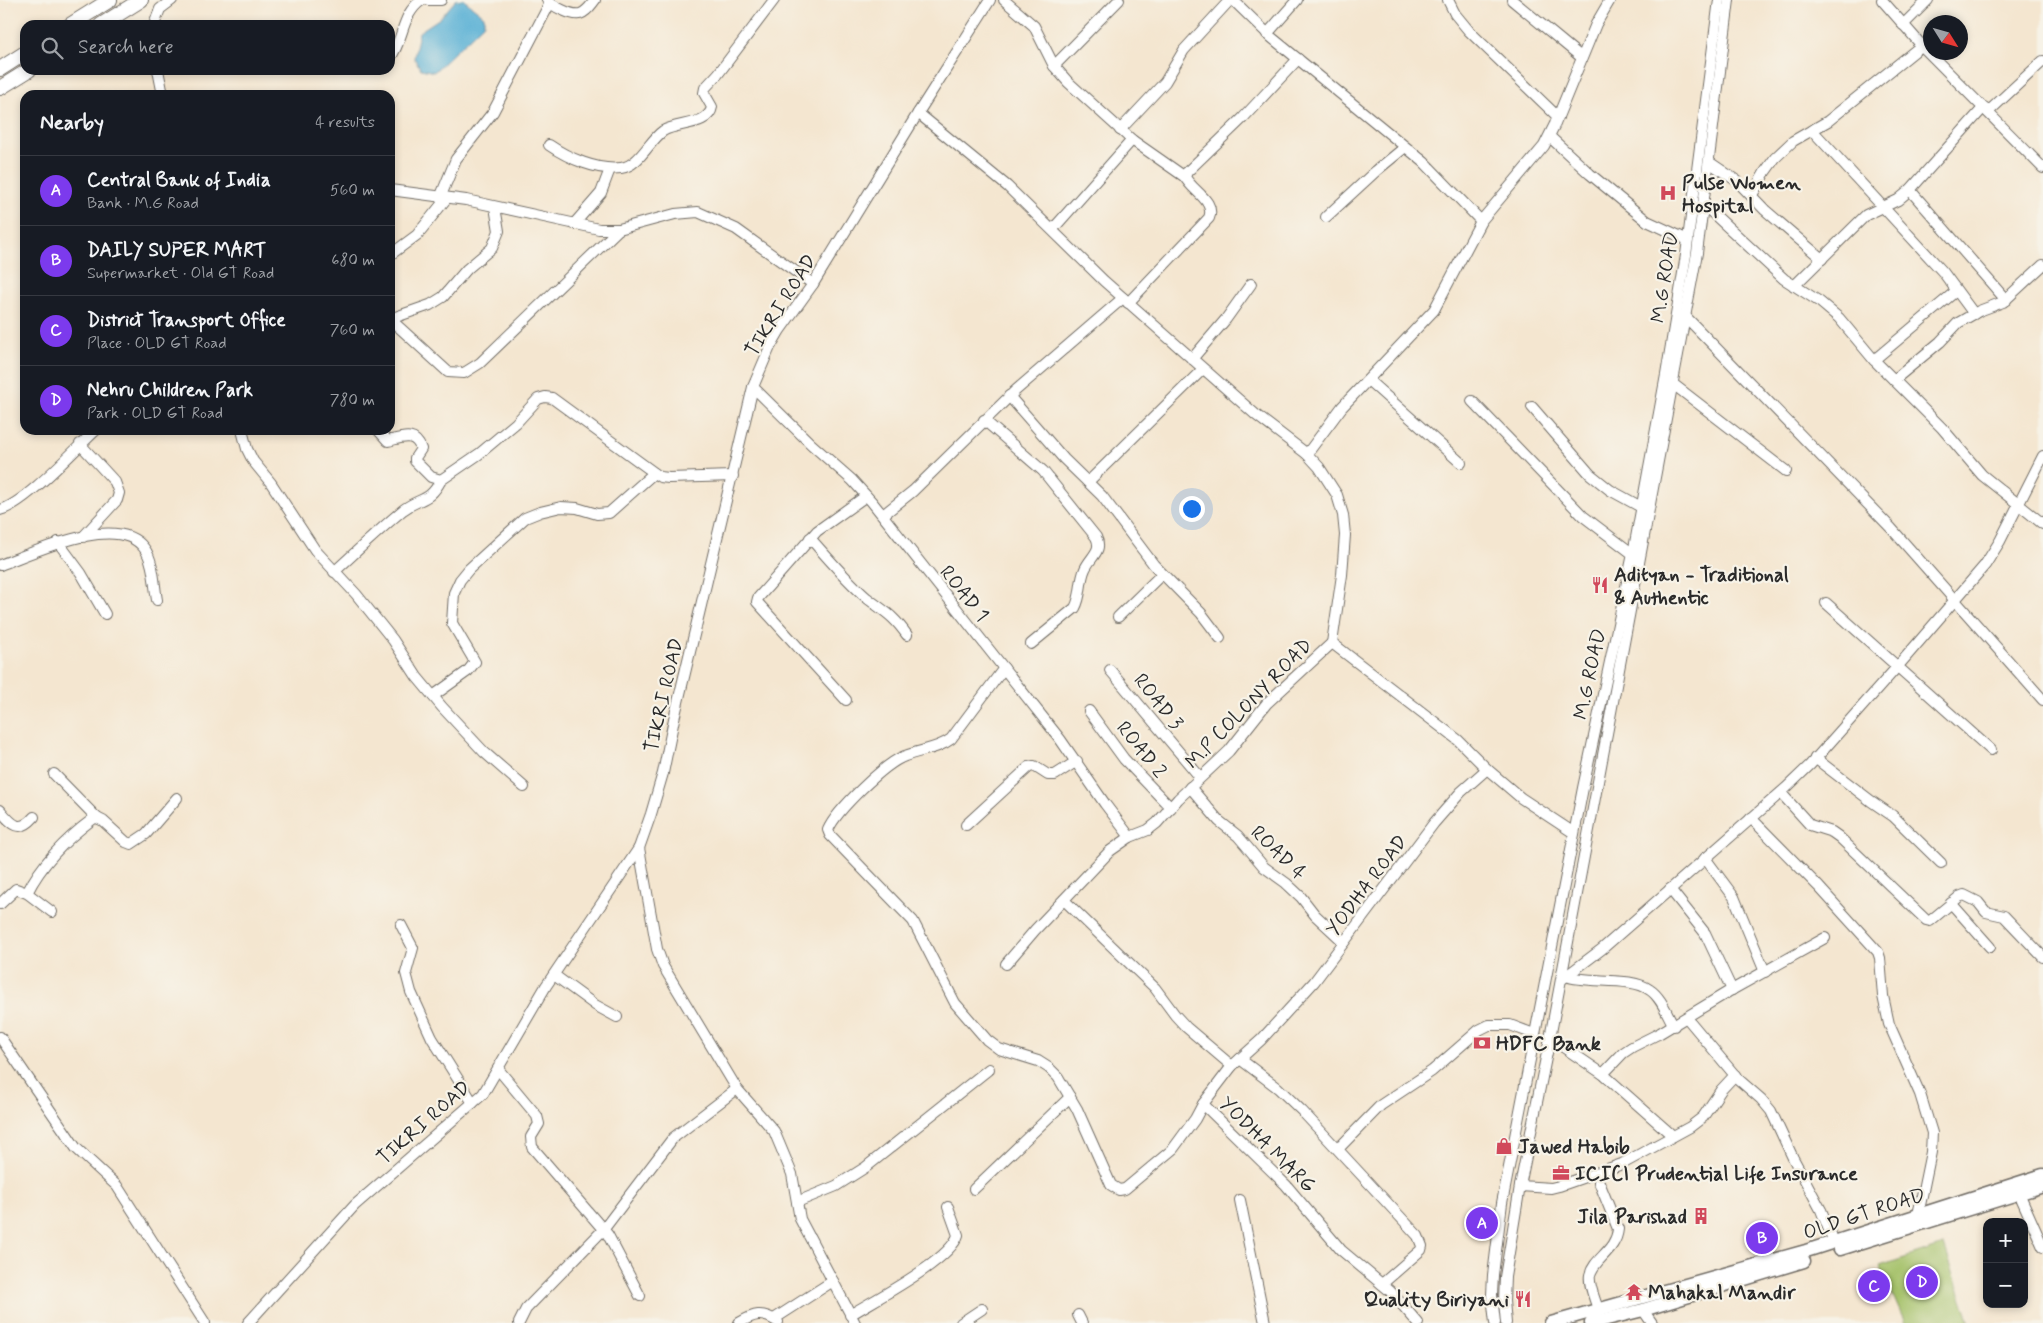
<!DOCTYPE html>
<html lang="en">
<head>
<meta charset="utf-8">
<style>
	body { margin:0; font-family:Mynerve,sans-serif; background:#242831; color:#f1f3f6 }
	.controls { position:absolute; right:15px; bottom:15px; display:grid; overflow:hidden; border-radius:10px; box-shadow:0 2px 8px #0003 }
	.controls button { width:45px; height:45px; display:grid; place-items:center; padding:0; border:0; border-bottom:1px solid #363941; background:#171b24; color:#f1f3f6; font:25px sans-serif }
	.compass { position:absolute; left:1923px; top:15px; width:45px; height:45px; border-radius:50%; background:#171b24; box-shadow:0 2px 8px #0003; rotate:127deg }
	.you { position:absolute; left:1191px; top:508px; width:18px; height:18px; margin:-12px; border:4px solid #fff; border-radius:50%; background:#1a73e8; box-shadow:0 0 0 8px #1a73e833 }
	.badge { display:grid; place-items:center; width:32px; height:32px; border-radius:50%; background:#7c3aed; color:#fff; font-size:16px; font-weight:700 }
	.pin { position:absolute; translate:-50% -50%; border:2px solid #fff; box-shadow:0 1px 5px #0006 }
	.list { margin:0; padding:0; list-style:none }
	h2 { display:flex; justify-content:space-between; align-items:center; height:65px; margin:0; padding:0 20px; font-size:21px }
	h2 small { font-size:16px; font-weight:400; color:#9ea1a6 }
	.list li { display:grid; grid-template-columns:32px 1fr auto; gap:15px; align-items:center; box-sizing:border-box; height:70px; padding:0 20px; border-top:1px solid #363941 }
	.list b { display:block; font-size:19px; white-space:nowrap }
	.list p { margin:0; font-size:16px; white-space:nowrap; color:#9ea1a6 }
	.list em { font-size:16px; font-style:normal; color:#9ea1a6 }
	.icon { flex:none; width:28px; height:28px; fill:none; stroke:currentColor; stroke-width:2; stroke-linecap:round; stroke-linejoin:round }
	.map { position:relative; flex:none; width:2043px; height:1323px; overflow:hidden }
	.search { position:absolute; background:#171b24; box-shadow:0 2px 8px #0003; left:20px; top:20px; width:375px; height:55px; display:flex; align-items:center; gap:12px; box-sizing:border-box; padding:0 18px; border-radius:15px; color:#9ea1a6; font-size:19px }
	.panel { position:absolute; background:#171b24; box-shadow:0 2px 8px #0003; left:20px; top:90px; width:375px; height:345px; border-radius:15px }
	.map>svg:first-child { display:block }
</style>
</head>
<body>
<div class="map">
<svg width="2043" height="1323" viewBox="0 0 2043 1323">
	<rect width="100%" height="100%" fill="#f7f3e8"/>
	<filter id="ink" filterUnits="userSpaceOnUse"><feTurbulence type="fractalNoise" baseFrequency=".02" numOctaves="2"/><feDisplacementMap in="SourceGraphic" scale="10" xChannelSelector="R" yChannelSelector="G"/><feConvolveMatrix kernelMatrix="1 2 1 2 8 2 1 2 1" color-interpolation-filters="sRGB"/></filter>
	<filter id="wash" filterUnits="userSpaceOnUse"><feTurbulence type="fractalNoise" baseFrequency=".0096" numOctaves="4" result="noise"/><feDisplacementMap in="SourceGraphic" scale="20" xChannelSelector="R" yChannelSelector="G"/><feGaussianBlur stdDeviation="1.12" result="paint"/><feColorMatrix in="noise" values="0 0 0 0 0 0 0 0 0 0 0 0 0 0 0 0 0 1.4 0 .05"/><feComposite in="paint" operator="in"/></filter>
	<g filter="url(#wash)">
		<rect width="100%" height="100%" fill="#f4e6d0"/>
		<path fill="#a4c169" stroke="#68764a" d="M1944,1245l26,78h-65l-25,-57z"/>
		<path fill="#58b0d5" stroke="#426e80" d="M456,0h8l20,16v8l-50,48 -13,-3 -7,-11 5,-26 21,-14z"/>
	</g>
	<g filter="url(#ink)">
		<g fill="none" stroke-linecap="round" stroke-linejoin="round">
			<g stroke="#716c65" stroke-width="12">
				<g id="minor">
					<path d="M428,0h13"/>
					<path d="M547,0c5,6 25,16 33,14 7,-2 11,-9 15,-14"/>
					<path d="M1004,0l30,26 20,40 14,16 64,58 53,37"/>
					<path d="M1233,0l38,37 153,125 57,59"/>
					<path d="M1448,0l7,14 14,17 89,86"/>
					<path d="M1512,0l69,57"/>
					<path d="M1882,0l42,48 119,120"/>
					<path d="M154,25l6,-16 12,-9"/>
					<path d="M1903,25l25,-25"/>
					<path d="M1267,34l30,-34"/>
					<path d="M390,58c14,-18 11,-44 32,-58"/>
					<path d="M1054,66l65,-66"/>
					<path d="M158,70l5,25"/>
					<path d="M1988,112l55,-51"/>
					<path d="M918,113l89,73 97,95 152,134 51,39 12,13 18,28 6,20 2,20 -3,40 -10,68"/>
					<path d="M1120,130l45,-48 19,-32 46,-50"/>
					<path d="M1812,130l131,142 31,42"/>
					<path d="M1550,137l40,37 57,47 41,19"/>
					<path d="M549,145c19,13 48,26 72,23 18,-2 28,-27 42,-37 14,-9 46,-5 49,-24l-8,-14 1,-5 13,-14 56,-74"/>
					<path d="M1709,162l28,19 28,29 57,49"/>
					<path d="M390,190l76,10 133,29h20l56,-15 23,-2 38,17 77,55"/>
					<path d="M1910,190l96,110"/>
					<path d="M1752,195l13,-23 10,-14 18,-17 35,-20 93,-75"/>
					<path d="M440,198l16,-39 37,-47 57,-109"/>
					<path d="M1703,204l81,75 36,23 19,16 35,42 68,68 40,47 61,49"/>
					<path d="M1326,217l50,-46 28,-23"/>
					<path d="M574,224l27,-31 9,-24"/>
					<path d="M1053,229l79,-89"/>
					<path d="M390,255l27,-20 29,-36"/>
					<path d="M1794,286l72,-71 32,-15 12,-10 74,-83"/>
					<path d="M1128,303l81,-85c7,-17 -17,-27 -24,-41l2,-5 56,-54 55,-59"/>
					<path d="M1685,316l206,212 152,172"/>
					<path d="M390,319l58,53 16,1 16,-10 139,-134"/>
					<path d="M390,319l40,-14 13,-8 24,-28 25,-21 7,-17 -4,-24"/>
					<path d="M1192,359l34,-40 25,-35"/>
					<path d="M1874,360l82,-69"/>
					<path d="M1368,380l93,83"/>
					<path d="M1894,380l46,-38 18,-19 21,-12 24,-9 40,-37"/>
					<path d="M1673,384l113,87"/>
					<path d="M753,387l58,57 41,36 20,22 188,237 45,65 25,33"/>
					<path d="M1009,396l55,63 38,37 52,69 47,48 19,25"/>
					<path d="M1472,401l111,115 50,38"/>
					<path d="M1532,407l58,67 20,16 31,17"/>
					<path d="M984,420l59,51 53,66c7,14 -5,19 -11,32 -6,13 -3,27 -10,39l-44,36"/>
					<path d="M242,430l5,19 6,12 18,22 44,67 41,44 37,46 24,37 25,30 42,45 40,35"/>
					<path d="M378,430l10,11c13,-3 27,-10 33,8l-6,9v3l16,16 10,3 38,-26 37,-31 22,-24 7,-2 7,1 108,79 9,1 64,-2"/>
					<path d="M80,444l35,38 4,11 -2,7 -34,37"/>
					<path d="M1307,454l35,-47 92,-97 47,-89 63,-75 11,-22 41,-100 14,-24"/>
					<path d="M1088,482l115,-113"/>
					<path d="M0,510c25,-6 74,-60 96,-80"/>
					<path d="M883,515l30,-24 102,-100 108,-93"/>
					<path d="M810,538c18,20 36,42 57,60 18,14 26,17 40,37"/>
					<path d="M58,542l23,31 24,41"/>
					<path d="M0,565c33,-12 117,-53 144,-17 10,13 10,36 13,52"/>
					<path d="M334,572c23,-21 45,-42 69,-62 17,-13 26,-7 38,-30"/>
					<path d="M1826,603l165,147"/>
					<path d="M1118,617l44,-43"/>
					<path d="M1004,668l-53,71c-13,10 -31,11 -46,17 -20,7 -69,55 -77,74l2,5 83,86 42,82 32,37 12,9 39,12 11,7 9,9 19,32 34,76 8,5 6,-1 48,-40 22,-30 8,-15 83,81 55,65 49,41 28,32"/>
					<path d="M1110,670l90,107"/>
					<path d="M433,696l35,-25 7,-9 -23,-39 2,-30 6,-13 9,-11 56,-51 15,-6 21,-5 16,1 20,6 12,-1 45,-40"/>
					<path d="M846,700l-89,-98 1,-4 59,-67 49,-35"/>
					<path d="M1089,711l35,48 47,49"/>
					<path d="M1815,758l56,43 22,15 48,47"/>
					<path d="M54,774l43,44"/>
					<path d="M1190,787l29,34 19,15 26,31 22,16 15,14 14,18 29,27"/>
					<path d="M1781,793l29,32 22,7 7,5 87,83 4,1 29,-24 5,-2 14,7 8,10 18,4 39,41"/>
					<path d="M0,810c12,14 19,24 34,7"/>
					<path d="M1751,818l68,69 59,65 2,6 3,38 6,28 31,70 12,39 -1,19 -13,63"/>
					<path d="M966,825l63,-58 5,-1 14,9h7l22,-14"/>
					<path d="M639,848l18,101 6,17 74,123 37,42 18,43 8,45 55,104"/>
					<path d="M1705,858l29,39 31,75"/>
					<path d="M1670,889l35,44 27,57"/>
					<path d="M27,893c15,-30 39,-54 66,-74l4,-1 6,3 23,21 5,2 15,-10 31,-36"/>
					<path d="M1064,900l91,88 20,27 11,12 46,39"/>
					<path d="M1951,903l39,44"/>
					<path d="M0,904l16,-15 11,4 25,19"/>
					<path d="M401,925l12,23 -7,25 5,19 21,46 41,65"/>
					<path d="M1006,964l29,-34 75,-79 20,-14 18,-7 9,-7 21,-24 51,-48 38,-48 65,-60 126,97 29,29"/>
					<path d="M554,975l41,30 22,12"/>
					<path d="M1566,976c22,8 66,0 84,14 11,7 17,24 24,36"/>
					<path d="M1561,980l41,-31 184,-161 24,-23 88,-99 87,-101 15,-24 43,-85"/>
					<path d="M1687,1018l51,61 23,20 10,12 22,47 28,52 13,32"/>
					<path d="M0,1037l76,111 41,38 88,137"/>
					<path d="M1550,1038l53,36 70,62"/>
					<path d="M1240,1059l38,29 24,23 116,125 4,10 -1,4 -39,34"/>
					<path d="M498,1069l39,47 2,8 -8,13 1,10 76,88 32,61"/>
					<path d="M1603,1074l20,-21 9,-6 28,-14 68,-41 97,-54"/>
					<path d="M1203,1104l29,-38 29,-26 53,-58 120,-159 27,-31 26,-23 34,29 53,35"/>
					<path d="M1338,1149l43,-44 51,-34 47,-41 10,-5h21l24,9"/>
					<path d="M1520,1186l31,2 8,-2 63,-22 68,-37 13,-10 18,-27 14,-15"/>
					<path d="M974,1189l96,-92"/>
					<path d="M2019,1193l24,54"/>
					<path d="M1240,1200l25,123"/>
					<path d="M797,1202l39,-16 30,-19 123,-98"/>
					<path d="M1598,1310c-2,-9 -10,-25 -8,-35 4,-17 26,-24 28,-46l-19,-47"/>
					<path d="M1643,1310l9,13"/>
					<path d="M850,1315c24,-15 101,-55 108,-80l-10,-28"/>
					<path d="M1078,1315l4,8"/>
					<path d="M774,1319l59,-38"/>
					<path d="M248,1323l107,-118 128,-111 63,-108 93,-138 12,-34 12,-41 11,-54 79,-332 17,-40 10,-17 33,-46 105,-171 72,-113"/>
					<path d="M519,1323l7,-14 77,-79 70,-92 64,-49"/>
					<path d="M739,1323c15,-9 23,-12 39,-1"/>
					<path d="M961,1323l21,-14"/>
					<path d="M1495,1323l-3,-28 1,-20 9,-72 81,-415 50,-234 33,-179 20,-120 33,-255"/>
					<path d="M1506,1323l-2,-22 1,-24 15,-91 30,-148 147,-785 32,-253"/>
				</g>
			</g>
			<g stroke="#716c65" stroke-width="15">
				<g id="major">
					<path d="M1840,1249l203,-63"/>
					<path d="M1551,1323l255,-72 237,-76"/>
					<path d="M1591,1323l52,-13 161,-49"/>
				</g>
			</g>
			<g stroke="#716c65" stroke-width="16">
				<g id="highway">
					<path d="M70,25l40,-25"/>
					<path d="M101,25l40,-25"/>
					<path d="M0,69l25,-16"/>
					<path d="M0,88l29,-18"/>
				</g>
			</g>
			<use href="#minor" stroke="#fff" stroke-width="10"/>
			<use href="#major" stroke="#fff" stroke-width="12"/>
			<use href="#highway" stroke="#fff" stroke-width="14"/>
		</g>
	</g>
	<defs>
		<g id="hospital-bare" transform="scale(1.35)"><path d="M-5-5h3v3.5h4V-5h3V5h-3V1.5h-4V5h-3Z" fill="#d1495b" stroke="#f7f3e8" stroke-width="2.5" paint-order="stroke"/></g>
		<g id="restaurant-bare" transform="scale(1.35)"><path d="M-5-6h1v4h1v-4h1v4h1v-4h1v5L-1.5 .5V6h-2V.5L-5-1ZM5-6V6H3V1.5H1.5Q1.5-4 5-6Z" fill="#d1495b" stroke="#f7f3e8" stroke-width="2.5" paint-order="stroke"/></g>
		<g id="bank-bare" transform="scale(1.35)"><path d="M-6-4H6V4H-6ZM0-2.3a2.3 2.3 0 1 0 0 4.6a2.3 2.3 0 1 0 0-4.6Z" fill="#d1495b" stroke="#f7f3e8" stroke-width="2.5" paint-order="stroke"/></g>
		<g id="shop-bare" transform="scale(1.35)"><path d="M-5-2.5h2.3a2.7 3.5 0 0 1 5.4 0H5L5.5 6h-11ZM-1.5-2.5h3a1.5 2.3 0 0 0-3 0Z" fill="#d1495b" stroke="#f7f3e8" stroke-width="2.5" paint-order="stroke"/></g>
		<g id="office-bare" transform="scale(1.35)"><path d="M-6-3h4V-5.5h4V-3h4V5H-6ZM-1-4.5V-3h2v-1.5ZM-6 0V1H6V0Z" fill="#d1495b" stroke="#f7f3e8" stroke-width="2.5" paint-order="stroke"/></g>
		<g id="building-bare" transform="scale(1.35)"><path d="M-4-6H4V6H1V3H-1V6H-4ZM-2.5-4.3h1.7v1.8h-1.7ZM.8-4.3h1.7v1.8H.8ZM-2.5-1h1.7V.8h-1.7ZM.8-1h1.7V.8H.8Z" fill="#d1495b" stroke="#f7f3e8" stroke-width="2.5" paint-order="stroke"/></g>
		<g id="temple-bare" transform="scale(1.35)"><path d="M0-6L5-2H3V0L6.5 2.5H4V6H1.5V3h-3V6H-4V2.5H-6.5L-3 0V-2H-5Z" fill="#d1495b" stroke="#f7f3e8" stroke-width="2.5" paint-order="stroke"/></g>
	</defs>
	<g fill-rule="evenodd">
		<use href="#hospital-bare" x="1668" y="193"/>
		<use href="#restaurant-bare" x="1600" y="585"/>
		<use href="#bank-bare" x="1482" y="1043"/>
		<use href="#shop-bare" x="1504" y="1146"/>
		<use href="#office-bare" x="1561" y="1173"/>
		<use href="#building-bare" x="1701" y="1216"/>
		<use href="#temple-bare" x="1634" y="1292"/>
		<use href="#restaurant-bare" x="1523" y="1299"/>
	</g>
	<g text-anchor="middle" stroke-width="4.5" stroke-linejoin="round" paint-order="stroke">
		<g font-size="20" font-weight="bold" fill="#2b2b2b" stroke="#f7f3e8" text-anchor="start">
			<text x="1682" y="189">Pulse Women<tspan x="1682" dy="23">Hospital</tspan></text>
			<text x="1614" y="581">Adityan - Traditional<tspan x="1614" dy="23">&amp; Authentic</tspan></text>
			<text x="1496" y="1050">HDFC Bank</text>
			<text x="1518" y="1153">Jawed Habib</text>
			<text x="1575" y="1180">ICICI Prudential Life Insurance</text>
			<text x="1687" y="1223" text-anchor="end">Jila Parishad</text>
			<text x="1648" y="1299">Mahakal Mandir</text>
			<text x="1509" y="1306" text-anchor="end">Quality Biriyani</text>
		</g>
		<g font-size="20" fill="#2b2b2b" stroke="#f7f3e8">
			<text transform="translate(1664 277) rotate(-81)" y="7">M.G ROAD</text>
			<text transform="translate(780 305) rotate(-58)" y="7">TIKRI ROAD</text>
			<text transform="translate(965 593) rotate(51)" y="7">ROAD 1</text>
			<text transform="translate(1589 674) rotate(-78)" y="7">M.G ROAD</text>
			<text transform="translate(663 695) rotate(-77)" y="7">TIKRI ROAD</text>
			<text transform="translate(1159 701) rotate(51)" y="7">ROAD 3</text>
			<text transform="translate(1248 703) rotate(-46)" y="7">M.P COLONY ROAD</text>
			<text transform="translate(1142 749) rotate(51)" y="7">ROAD 2</text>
			<text transform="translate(1279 852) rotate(44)" y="7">ROAD 4</text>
			<text transform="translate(1366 885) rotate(-53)" y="7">YODHA ROAD</text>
			<text transform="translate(423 1122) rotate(-41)" y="7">TIKRI ROAD</text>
			<text transform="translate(1268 1144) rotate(45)" y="7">YODHA MARG</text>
			<text transform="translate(1864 1213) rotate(-18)" y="7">OLD GT ROAD</text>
		</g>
	</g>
</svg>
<div class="controls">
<button>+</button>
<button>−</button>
</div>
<svg class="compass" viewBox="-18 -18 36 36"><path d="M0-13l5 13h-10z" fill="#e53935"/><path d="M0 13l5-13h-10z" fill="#9ea1a6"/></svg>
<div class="you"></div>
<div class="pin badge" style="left:1482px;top:1223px">A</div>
<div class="pin badge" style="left:1762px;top:1238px">B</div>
<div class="pin badge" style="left:1874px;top:1286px">C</div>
<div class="pin badge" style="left:1922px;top:1282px">D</div>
<div class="search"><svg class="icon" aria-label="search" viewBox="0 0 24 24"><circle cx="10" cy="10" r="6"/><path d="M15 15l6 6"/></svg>Search here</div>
<section class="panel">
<h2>Nearby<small>4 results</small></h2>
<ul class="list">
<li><span class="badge">A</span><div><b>Central Bank of India</b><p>Bank · M.G Road</p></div><em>560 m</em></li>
<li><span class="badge">B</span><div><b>DAILY SUPER MART</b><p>Supermarket · Old GT Road</p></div><em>680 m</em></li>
<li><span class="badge">C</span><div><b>District Transport Office</b><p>Place · OLD GT Road</p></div><em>760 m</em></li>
<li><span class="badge">D</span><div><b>Nehru Children Park</b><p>Park · OLD GT Road</p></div><em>780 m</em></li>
</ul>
</section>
</div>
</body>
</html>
